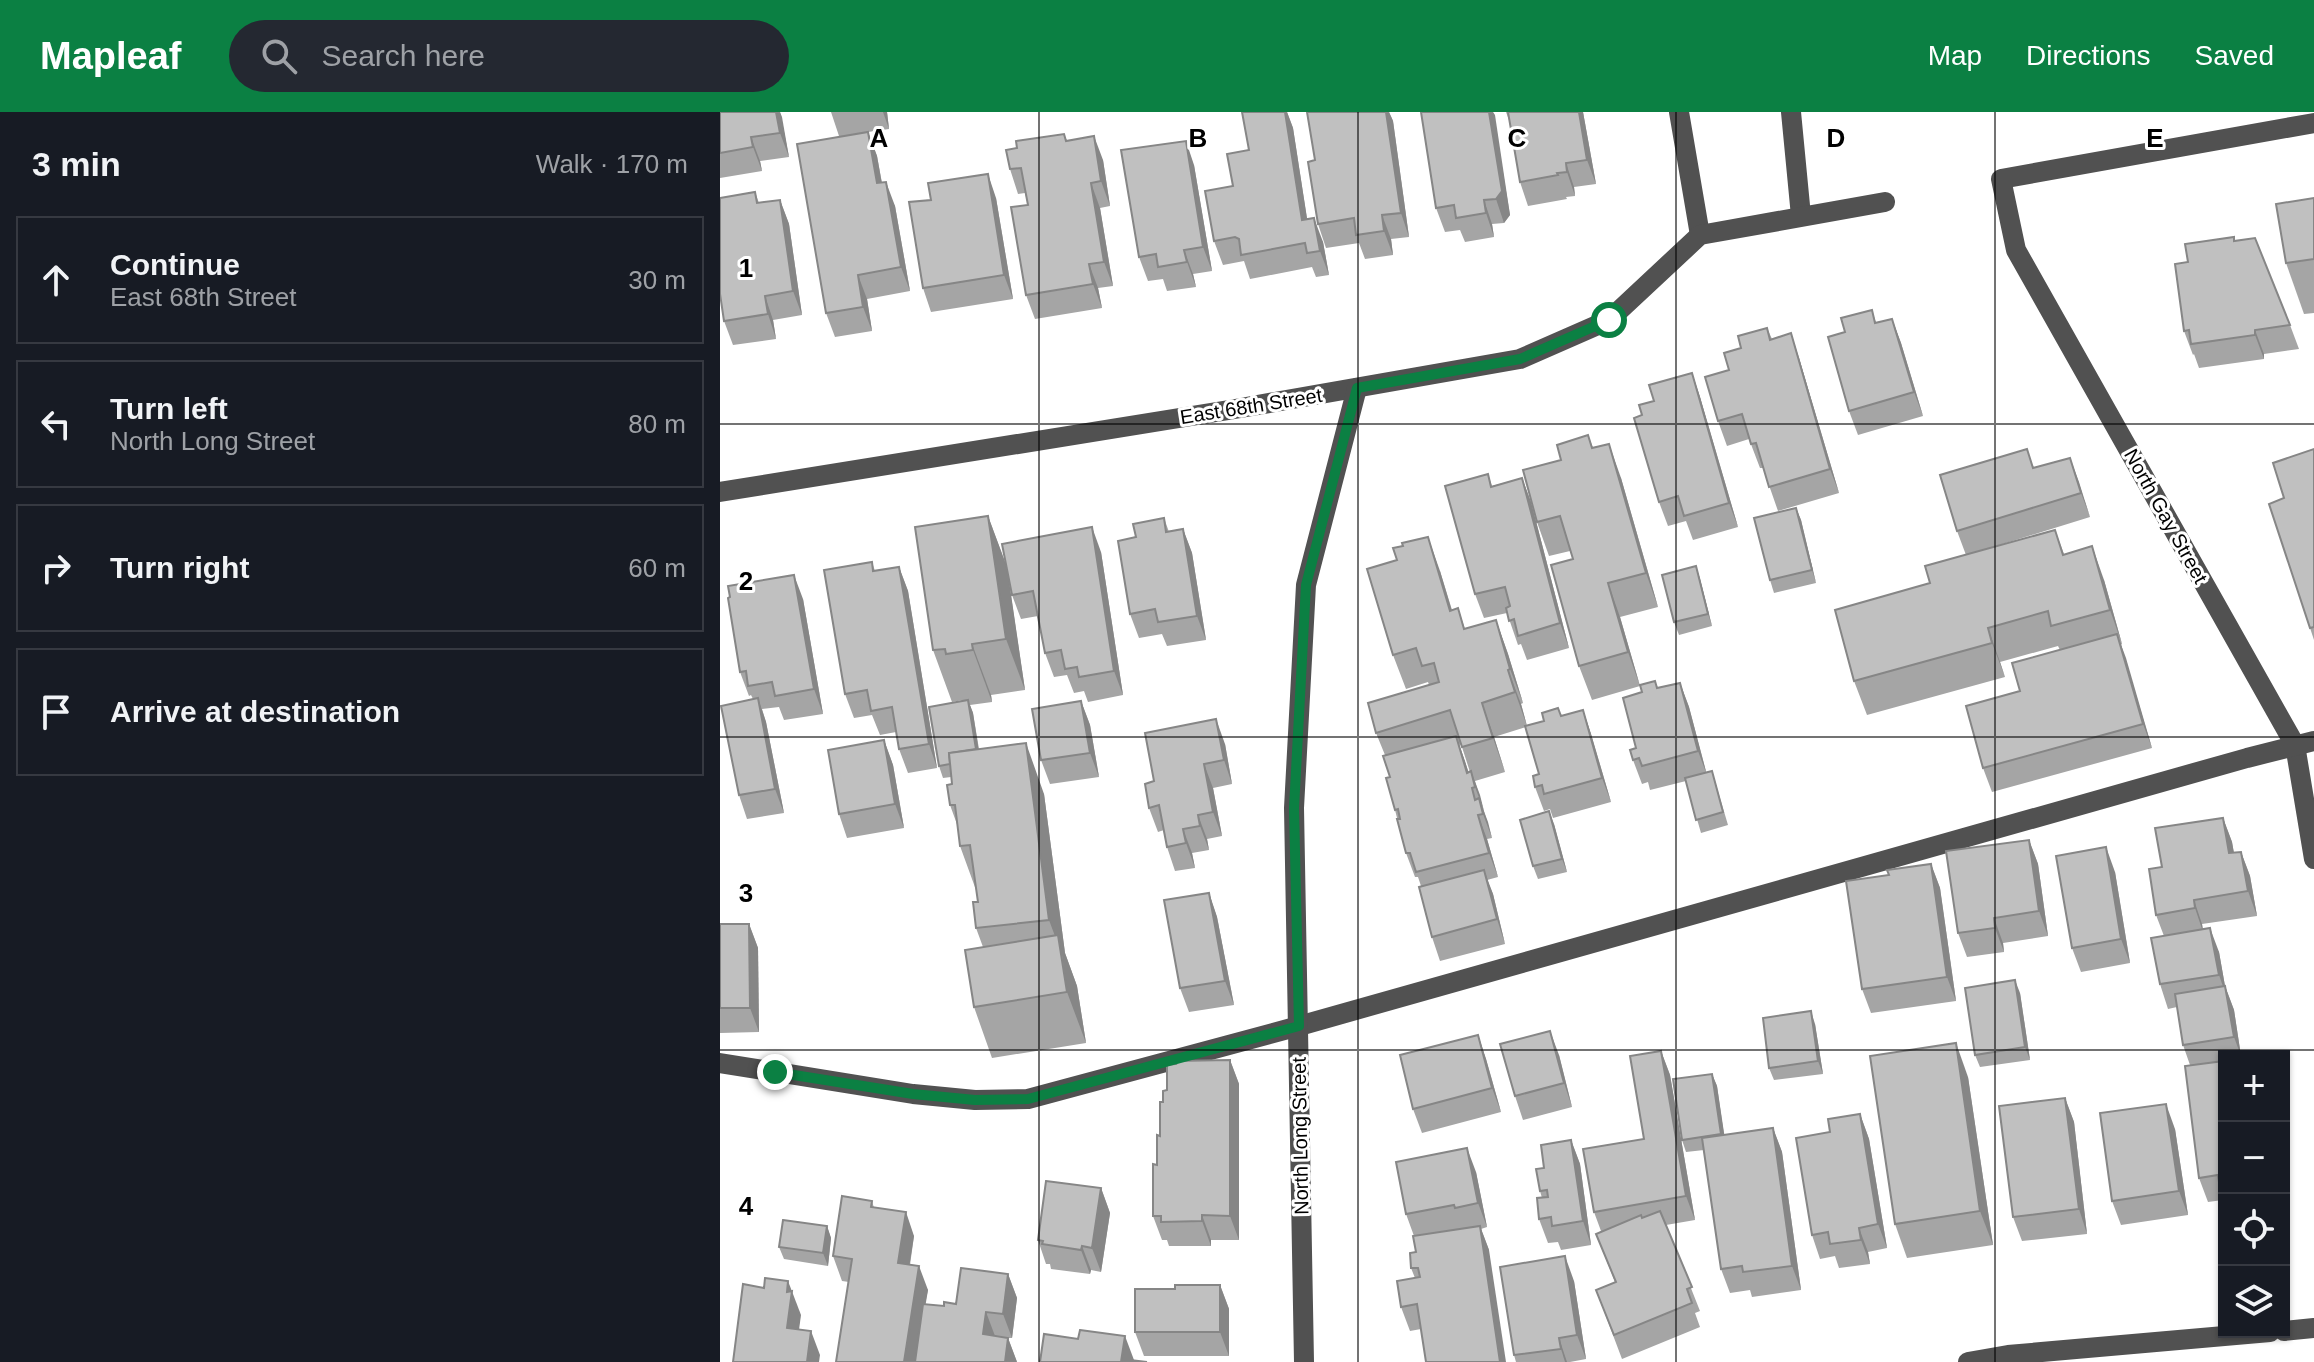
<!DOCTYPE html>
<html lang="en">
<head>
<meta charset="utf-8">
<style>
	body { margin:0; font-family:Helvetica,sans-serif; background:#242831; color:#f1f3f6 }
	.controls { position:absolute; right:24px; bottom:24px; display:grid; overflow:hidden; border-radius:0px; box-shadow:0 2px 6px #0004 }
	.controls button { width:72px; height:72px; display:grid; place-items:center; padding:0; border:0; border-bottom:2px solid #363941; background:#171b24; color:#f1f3f6; font:40px sans-serif }
	.stop { position:absolute; width:24px; height:24px; margin:-18px; border:6px solid #0b8043; border-radius:50%; background:#fff }
	.stop.end { background:#0b8043; border-color:#fff; box-shadow:0 2px 8px #0008 }
	.list { margin:0; padding:0; list-style:none }
	h2 { display:flex; justify-content:space-between; align-items:center; height:104px; margin:0; padding:0 32px; font-size:34px }
	h2 small { font-size:26px; font-weight:400; color:#9ea1a6 }
	.list li { display:grid; grid-template-columns:52px 1fr auto; gap:24px; align-items:center; box-sizing:border-box; height:128px; margin:0 16px 16px; padding:0 16px; border:2px solid #363941; border-radius:0px }
	.list b { display:block; font-size:30px; white-space:nowrap }
	.list p { margin:0; font-size:26px; white-space:nowrap; color:#9ea1a6 }
	.list em { font-size:26px; font-style:normal; color:#9ea1a6 }
	.icon { flex:none; width:44px; height:44px; fill:none; stroke:currentColor; stroke-width:2; stroke-linecap:round; stroke-linejoin:round }
	.map { position:relative; flex:none; width:1594px; height:1250px; overflow:hidden }
	header { display:flex; align-items:center; gap:48px; box-sizing:border-box; height:112px; padding:0 40px; background:#0b8043; color:#fff }
	header strong { font-size:38px }
	nav { display:flex; gap:44px; margin-inline-start:auto; font-size:28px }
	.search { width:560px; height:72px; background:#242831; display:flex; align-items:center; gap:20px; box-sizing:border-box; padding:0 28px; border-radius:44px; color:#9ea1a6; font-size:30px }
	main { display:flex }
	aside { flex:1; background:#171b24 }
	.map>svg:first-child { display:block }
</style>
</head>
<body>
<header>
<strong>Mapleaf</strong>
<div class="search"><svg class="icon" aria-label="search" viewBox="0 0 24 24"><circle cx="10" cy="10" r="6"/><path d="M15 15l6 6"/></svg>Search here</div>
<nav><a>Map</a><a>Directions</a><a>Saved</a></nav>
</header>
<main>
<aside>
<h2>3 min<small>Walk · 170 m</small></h2>
<ul class="list">
<li><svg class="icon" aria-label="ahead" viewBox="0 0 24 24"><path d="M12 20V5M6 11l6-6 6 6"/></svg><div><b>Continue</b><p>East 68th Street</p></div><em>30 m</em></li>
<li><svg class="icon" aria-label="left" viewBox="0 0 24 24"><path d="M17 20v-9H6M10 6l-5 5 5 5"/></svg><div><b>Turn left</b><p>North Long Street</p></div><em>80 m</em></li>
<li><svg class="icon" aria-label="right" viewBox="0 0 24 24"><path d="M7 20v-9h11M14 6l5 5-5 5"/></svg><div><b>Turn right</b></div><em>60 m</em></li>
<li><svg class="icon" aria-label="arrive" viewBox="0 0 24 24"><path d="M6 21V4h12l-3 4 3 4H6"/></svg><div><b>Arrive at destination</b></div></li>
</ul>
</aside>
<div class="map">
<svg width="1594" height="1250" viewBox="0 0 1594 1250">
	<rect width="100%" height="100%" fill="#fff"/>
	<g fill="none" stroke-linecap="round" stroke-linejoin="round">
		<g stroke="#515151" stroke-width="20">
			<path d="M959,0l21,123"/>
			<path d="M1071,0l10,104"/>
			<path d="M1594,11l-313,56 15,71 279,495 19,114"/>
			<path d="M0,380l515,-83 285,-50 89,-39 91,-85 185,-33"/>
			<path d="M0,951l193,31 62,6 53,-1 271,-73 948,-268 67,-17"/>
			<path d="M1564,1219l30,-3"/>
			<path d="M584,1250l-10,-554 12,-223 51,-197"/>
			<path d="M1248,1250l40,-7 262,-23"/>
		</g>
	</g>
	<g fill="#a5a5a5" fill-rule="evenodd">
		<path d="M0,0h60l9,45 -29,4 2,10 -42,7z"/>
		<path d="M111,0h56l2,17 -21,3 9,24 5,27 13,23 15,85 -43,8 5,32 -37,6 -9,-24 13,-177z"/>
		<path d="M522,0h45l6,16 14,91 16,23 6,33 -13,2 -4,-10 -62,12 -6,-18 -21,4 -9,-24 19,-55 16,-36z"/>
		<path d="M587,0h82l4,9 16,116 -18,2 2,16 -28,4 -6,-16 -33,5 -8,-24 -3,-64z"/>
		<path d="M701,0h72l17,103 -6,8 -12,1 2,13 -29,5 -5,-12 -15,2 -9,-24z"/>
		<path d="M786,0h77l13,72 -22,3 1,9 -9,1 1,2 -39,7 -8,-24 -11,-62z"/>
		<path d="M344,22l3,7 36,19 7,46 -10,2 13,78 -15,2 4,20 -67,11 -9,-24 2,-90 -3,-12 -7,1 -8,-25 7,-21z"/>
		<path d="M474,53l18,106 -19,3 3,13 -29,4 -4,-12 -15,2 -9,-24z"/>
		<path d="M35,80l4,11 21,-3 9,24 13,91 -29,5 3,19 -43,6 -9,-24z"/>
		<path d="M276,86l17,101 -82,13 -8,-24z"/>
		<path d="M1594,86v115l-10,1 -18,-51z"/>
		<path d="M1516,129l54,84 9,24 -35,5v5l-65,9 -5,-14 -1,1 -9,-24 4,-69z"/>
		<path d="M1152,198l4,13 16,-4 9,24 22,73 -65,19 -9,-24 -4,-79z"/>
		<path d="M1047,216l5,11 27,19 40,135 -61,18 -15,-43h-3l-11,-29 -22,7 -9,-25 11,-51 12,-22z"/>
		<path d="M972,261l8,24 38,130 -45,13 -7,-19 -18,5 -9,-24 -17,-87 12,-14z"/>
		<path d="M868,323l5,13 28,30 37,129 -38,10 20,69 -48,14 -13,-34 -6,-107 -3,-8 -21,5 -12,-34 24,-62z"/>
		<path d="M1594,337v191l-45,-136 15,-6z"/>
		<path d="M1350,346l20,59 -123,38 88,-25 9,24 40,26 18,64 -1,1 31,103 -160,44 -9,-24 37,-77 40,-41 -2,-4 -58,16 5,15 -138,38 -13,-34 76,-98 36,-28 -9,-24 77,-63z"/>
		<path d="M768,362l4,12 30,-8 9,24 38,146 -42,12 -6,-16 -3,1 -11,-32 -23,5 -9,-24z"/>
		<path d="M1076,396l5,12 15,63 -42,10 -4,-13z"/>
		<path d="M268,404l18,49 95,-13 22,143 -35,7 -4,-11 -10,2 -7,-18 -13,2 -9,-24 -7,-37 -17,3 -9,-24 -4,-19 17,114 -34,5 1,7 -22,3 3,8 6,36 65,45 21,159 12,33 9,57 -94,15 -18,-51 9,-60 -7,-19 2,-26 -2,-12 -16,-44 -2,-19 -8,-22 2,-21 -1,-7 -8,1 -4,-12 24,-66 -11,2 -19,-52z"/>
		<path d="M444,406l5,14 14,-3 9,24 14,87 -39,6 -5,-12 -23,4 -9,-24 6,-77z"/>
		<path d="M152,450l3,9 24,-4 9,24 29,177 -29,5 -9,-24 -3,-17 -16,3 -8,-20 -18,3 -9,-24z"/>
		<path d="M976,454l4,13 12,47 -33,9 -5,-13z"/>
		<path d="M720,459l12,39 6,-2 7,21 31,-9 12,34 15,49 -2,1 6,22 56,-16 8,24 20,68 -58,16 -3,-9 -6,2 -9,-24 4,-13 -13,-47 -32,10 11,35 -30,9 17,57 -5,1 11,38 -11,3 6,14 12,50 -65,17 -8,-24 -11,-51 -3,-9h-3l-9,-24 -11,-43 -5,-33 -5,-22 -9,-22 53,-48 -1,-3 -22,7 -13,-34zM741,632l9,28 -1,1 -10,-28z"/>
		<path d="M83,487l20,115 -39,6 -5,-13 -17,2 4,13 18,91 -37,6 -8,-24 14,-96 -2,-4 -2,1 -9,-24z"/>
		<path d="M960,571l9,24 17,65 6,-1 16,54 -27,8 -15,-52 -36,9 -2,-8 -6,2 -9,-24 25,-72z"/>
		<path d="M361,589l9,24 9,52 -49,7 -9,-24z"/>
		<path d="M164,628l9,25 11,63 -57,10 -8,-24z"/>
		<path d="M505,632l7,40 -19,4 9,48 -15,3 2,11 -17,3 3,15 -20,3 -8,-24 -3,-17 -6,2 -9,-24 5,-27z"/>
		<path d="M1503,706l9,24 2,11 7,-1 9,24 7,40 -55,8 1,5 16,23 6,34 9,24 7,46h-17v145l-1,-1 -15,2 -9,-24 -9,-113 -7,-20 -6,-38 -9,2 -8,-25 4,-48 -8,-21 6,-48z"/>
		<path d="M834,712l13,48 -29,7 -5,-13z"/>
		<path d="M1309,728l9,24 10,72 -45,7 1,9 -37,5 -9,-24z"/>
		<path d="M1211,752l9,24 16,113 -85,12 -9,-24 27,-114z"/>
		<path d="M1395,760l15,91 -49,9 -9,-24z"/>
		<path d="M489,781l8,24 17,88 -45,7 -9,-24z"/>
		<path d="M0,812h29l9,24 1,84 -39,1z"/>
		<path d="M1300,881l10,67 -50,7 -5,-12z"/>
		<path d="M1095,912l8,50 -49,6 -5,-12z"/>
		<path d="M758,923l8,24 15,53 -79,21 -9,-24z"/>
		<path d="M941,939l9,24 25,145 -29,5 34,86 -5,2 5,14 -78,32 -26,-69 19,-8 -19,-48 5,-3 -7,-19 50,-73z"/>
		<path d="M839,943l13,52 -49,13 -8,-24z"/>
		<path d="M510,948l9,24v156h-28v6h-42l-2,-6h-5l-9,-24 4,-51 10,-75z"/>
		<path d="M992,962l5,12 7,49 49,-7 9,24 19,138 -49,7 -2,-7 -20,3 -9,-24 -17,-119 -18,2 -4,-12z"/>
		<path d="M1248,965l25,168 -86,13 -12,-34z"/>
		<path d="M1345,986l9,24 13,112 -65,7 -9,-24z"/>
		<path d="M1140,1002l9,25 18,109 -19,4 2,12 -31,4 -4,-12 -15,3 -8,-24 18,-103z"/>
		<path d="M1455,1017l13,86 -67,10 -9,-24z"/>
		<path d="M851,1028l9,24 11,81 -30,5 -3,-8 -10,1 -9,-24 3,-21 -2,-7 4,-23z"/>
		<path d="M756,1060l11,55 -6,2 8,21 -68,79 -11,2 -9,-24 14,-29 -4,-10 5,-16 -2,-16 -8,-22z"/>
		<path d="M381,1076l9,25 -9,59 -10,-2 -1,4 -39,-5 -1,-5h-4l-8,-24z"/>
		<path d="M152,1089l2,7 40,28 -4,29 18,25 -3,14 19,2 12,-2 52,-30 9,24 -5,40h-4l9,24 -168,-80 -7,-1 -9,-25z"/>
		<path d="M107,1114l4,12 -3,28 -44,-7 -5,-12z"/>
		<path d="M854,1169l12,78 -16,3h-54l-2,-7z"/>
		<path d="M500,1173l9,24v47h-85l-9,-24 40,-43z"/>
	</g>
	<g fill="#868686">
		<path d="M56,0h4l2,5 7,40 -9,-24z"/>
		<path d="M163,0h4l2,17z"/>
		<path d="M565,0h2l6,16 18,116 -9,-24z"/>
		<path d="M666,0h3l4,9 16,116 -8,-24z"/>
		<path d="M769,0h4l2,3 15,100 -6,8 -8,-24z"/>
		<path d="M859,0h4l13,72 -9,-24z"/>
		<path d="M148,20l9,24 9,51 -9,-24z"/>
		<path d="M374,24l9,24 7,46 -9,-25z"/>
		<path d="M31,25l9,24 2,10 -9,-24z"/>
		<path d="M466,29l8,24 18,106 -9,-24z"/>
		<path d="M846,51l8,24 1,9 -8,-24z"/>
		<path d="M268,62l8,24 17,101 -9,-24z"/>
		<path d="M166,70l9,24 15,85 -9,-24z"/>
		<path d="M371,71l9,25 13,78 -9,-24z"/>
		<path d="M60,88l9,24 13,91 -9,-24z"/>
		<path d="M764,88l8,24 2,13 -8,-24z"/>
		<path d="M662,103l9,24 2,16 -9,-24z"/>
		<path d="M594,106l9,24 6,33 -9,-24z"/>
		<path d="M464,138l9,24 3,13 -9,-25z"/>
		<path d="M369,152l9,24 4,20 -9,-24z"/>
		<path d="M138,163l9,24 5,32 -9,-24z"/>
		<path d="M45,184l8,24 3,19 -8,-25z"/>
		<path d="M1172,207l9,24 22,73 -9,-24z"/>
		<path d="M1535,218l9,24v5l-9,-24z"/>
		<path d="M1071,221l8,25 40,135 -9,-24z"/>
		<path d="M972,261l8,24 38,130 -9,-24z"/>
		<path d="M889,332l12,34 37,129 -12,-34z"/>
		<path d="M1350,346l9,24 11,35 -9,-24z"/>
		<path d="M802,366l9,24 38,146 -9,-25z"/>
		<path d="M1076,396l5,12 15,63 -4,-13z"/>
		<path d="M268,404l19,51 18,123 -19,-51z"/>
		<path d="M372,415l9,25 22,143 -9,-24z"/>
		<path d="M463,417l9,24 14,87 -9,-24z"/>
		<path d="M708,425l12,34 22,74 -12,-34z"/>
		<path d="M1372,434l12,34 18,64 -12,-34z"/>
		<path d="M976,454l4,13 12,47 -4,-12z"/>
		<path d="M179,455l9,24 29,177 -8,-24z"/>
		<path d="M74,463l9,24 20,115 -9,-25z"/>
		<path d="M888,471l12,34 20,69 -12,-34z"/>
		<path d="M776,508l12,34 15,49 -13,-34z"/>
		<path d="M1268,516l12,34 5,15 -13,-34z"/>
		<path d="M1397,522l9,24 26,90 -9,-24z"/>
		<path d="M252,532l19,51 1,7 -19,-52z"/>
		<path d="M788,558l13,34 6,22 -12,-34z"/>
		<path d="M960,571l9,24 18,68 -9,-24z"/>
		<path d="M38,586l8,24 18,91 -9,-24z"/>
		<path d="M248,588l5,13 9,59 -4,-13z"/>
		<path d="M361,589l9,24 9,52 -9,-24z"/>
		<path d="M762,591l12,34 11,35 -12,-34z"/>
		<path d="M863,598l8,24 20,68 -9,-24z"/>
		<path d="M496,607l9,25 7,40 -8,-24z"/>
		<path d="M736,624l9,25 8,27 -6,-15z"/>
		<path d="M164,628l9,25 11,63 -9,-24z"/>
		<path d="M306,631l18,51 21,159 12,33 9,57 -19,-51 -5,-37 -13,-35z"/>
		<path d="M484,652l9,24 9,48 -9,-24z"/>
		<path d="M751,659l9,24 4,16 -9,-24z"/>
		<path d="M759,686l9,24 4,16 -9,-24z"/>
		<path d="M829,699l5,13 13,48 -5,-13z"/>
		<path d="M478,703l9,24 2,11 -9,-24z"/>
		<path d="M758,703l9,24 11,38 -9,-24z"/>
		<path d="M1503,706l9,24 6,35 -9,-24z"/>
		<path d="M463,717l9,24 3,15 -9,-25z"/>
		<path d="M1309,728l9,24 10,72 -9,-25z"/>
		<path d="M1386,735l9,25 15,91 -9,-24z"/>
		<path d="M1521,740l9,24 7,40 -9,-25z"/>
		<path d="M1211,752l9,24 16,113 -9,-24z"/>
		<path d="M764,758l9,24 12,50 -8,-25z"/>
		<path d="M489,781l8,24 17,88 -9,-24z"/>
		<path d="M1474,788l8,24 1,8 -8,-24z"/>
		<path d="M1274,806l9,25 1,9 -9,-24z"/>
		<path d="M29,812l9,24 1,84 -9,-24z"/>
		<path d="M1490,816l9,24 6,34 9,24 7,46 -7,-19 -7,-39 -8,-23z"/>
		<path d="M1295,868l5,13 10,67 -5,-13z"/>
		<path d="M1091,899l4,13 8,50 -5,-13z"/>
		<path d="M830,919l9,24 13,52 -8,-24z"/>
		<path d="M758,923l8,24 15,53 -9,-24z"/>
		<path d="M1236,931l12,34 25,168 -13,-34z"/>
		<path d="M941,939l9,24 25,145 -9,-24z"/>
		<path d="M510,948l9,24v156l-9,-24z"/>
		<path d="M992,962l5,12 9,60 -5,-12z"/>
		<path d="M1345,986l9,24 13,112 -8,-25z"/>
		<path d="M1446,992l9,25 13,86 -9,-24z"/>
		<path d="M1140,1002l9,25 18,109 -9,-24z"/>
		<path d="M1053,1016l9,24 19,138 -9,-24z"/>
		<path d="M851,1028l9,24 11,81 -8,-24z"/>
		<path d="M747,1036l9,24 11,55 -9,-24z"/>
		<path d="M381,1076l9,25 -9,59 -9,-24z"/>
		<path d="M186,1100l8,24 -8,51 -8,-24z"/>
		<path d="M482,1103l9,25v6l-9,-25z"/>
		<path d="M107,1114l4,12 -3,28 -5,-13z"/>
		<path d="M760,1114l9,24 17,112h-6z"/>
		<path d="M1139,1116l9,24 2,12 -9,-24z"/>
		<path d="M362,1134l9,24 -1,4 -9,-24z"/>
		<path d="M845,1144l9,25 12,78 -9,-24z"/>
		<path d="M199,1154l9,24 -12,72h-12z"/>
		<path d="M288,1162l9,24 -5,40 -9,-24z"/>
		<path d="M68,1169l13,34 -5,37 -9,-24v-36z"/>
		<path d="M500,1173l9,24v47l-9,-24z"/>
		<path d="M266,1200l9,24 -12,-2z"/>
		<path d="M91,1219l9,24 -1,7h-12z"/>
		<path d="M405,1224l9,24 -1,2h-12z"/>
		<path d="M288,1226l9,24h-12z"/>
		<path d="M839,1226l8,24h-2l-4,-13z"/>
	</g>
	<g fill="#c0c0c0" stroke="#868686" stroke-width="2">
		<path d="M0,0h56l4,21 -29,4 2,10 -33,6z"/>
		<path d="M522,0h43l17,108 12,-2 6,33 -13,2 -2,-10 -64,12 -2,-16 -4,-2 -21,4 -9,-50 28,-5 -6,-32 22,-4z"/>
		<path d="M587,0h79l15,101 -19,2 2,16 -28,4 -2,-17 -36,6 -10,-62 7,-2z"/>
		<path d="M701,0h68l13,79 -6,8 -12,1 2,13 -30,5 -2,-13 -18,3z"/>
		<path d="M788,0h71l8,48 -21,3 1,9 -10,1 1,2 -38,7z"/>
		<path d="M148,20l9,51 9,-1 15,85 -43,8 5,32 -37,6 -29,-169z"/>
		<path d="M344,22l2,7 28,-5 7,45 -10,2 13,79 -15,2 4,20 -67,11 -15,-88 17,-2 -7,-37 -11,1 -4,-19 11,-2 -1,-7z"/>
		<path d="M466,29l17,106 -19,3 3,12 -29,5 -2,-13 -17,3 -18,-107z"/>
		<path d="M268,62l16,101 -81,13 -14,-86 22,-2 -3,-17z"/>
		<path d="M35,80l2,11 23,-3 13,91 -28,5 3,18 -44,7 -4,-27v-96z"/>
		<path d="M1594,86v61l-28,4 -10,-59z"/>
		<path d="M1514,125v4l21,-3 35,87 -35,5v5l-64,9 -2,-14 -5,1 -9,-67 13,-2 -3,-18z"/>
		<path d="M1152,198l3,13 17,-4 22,73 -65,19 -21,-74 17,-5 -4,-14z"/>
		<path d="M1047,216l3,12 21,-7 39,136 -61,18 -13,-44 -5,1 -9,-30 -24,7 -13,-44 24,-7 -5,-17 17,-5 -3,-12z"/>
		<path d="M972,261l37,130 -45,13 -6,-20 -19,6 -25,-84 8,-3 -3,-10 15,-4 -5,-16z"/>
		<path d="M868,323l4,13 17,-4 37,129 -38,10 20,69 -49,14 -28,-101 22,-6 -13,-43 -23,6 -14,-52 38,-10 -4,-15z"/>
		<path d="M1307,337l6,19 37,-10 11,35 -124,38 -17,-56z"/>
		<path d="M1594,337v178l-4,1 -41,-124 15,-6 -11,-35z"/>
		<path d="M768,362l3,13 31,-9 38,145 -42,13 -4,-17 -5,2 -3,-13 4,-2 -5,-19 -30,7 -30,-108z"/>
		<path d="M1076,396l16,62 -42,10 -16,-62z"/>
		<path d="M268,404l18,123 -34,5 1,6 -27,4 -1,-5 -12,1 -18,-123z"/>
		<path d="M444,406l2,14 17,-3 14,87 -39,6 -3,-13 -25,5 -12,-73 18,-4 -3,-13z"/>
		<path d="M372,415l22,144 -35,6 -2,-10 -12,2 -4,-19 -16,3 -12,-62 -21,4 -10,-51z"/>
		<path d="M1335,418l8,25 29,-9 18,64 -59,16 -3,-15 -60,17 4,15 -138,38 -19,-71 95,-27 -5,-17z"/>
		<path d="M708,425l22,74 8,-3 6,21 32,-9 14,49 -2,1 7,22 -33,11 11,35 -31,9 -12,-37 -74,23 -8,-30 71,-21 -5,-19 -12,3 -6,-18 -23,7 -26,-86 30,-9 -4,-12 10,-2 -1,-3z"/>
		<path d="M152,450l1,9 26,-4 30,177 -30,5 -7,-42 -21,4 -4,-21 -22,4 -21,-124z"/>
		<path d="M976,454l12,48 -34,8 -12,-47z"/>
		<path d="M74,463l20,114 -39,7 -3,-14 -24,4 -2,-15 -6,1 -12,-74 2,-1 -2,-11z"/>
		<path d="M1397,522l26,90 -160,44 -17,-62 54,-15 -8,-28z"/>
		<path d="M935,569l2,7 23,-5 18,68 -56,15 -3,-8 -6,2 -3,-10 6,-2 -13,-50 19,-6 -2,-7z"/>
		<path d="M38,586l17,91 -36,6 -18,-89z"/>
		<path d="M248,588l8,49 -27,4 1,11 -11,2 -10,-59z"/>
		<path d="M361,589l9,52 -49,7 -9,-51z"/>
		<path d="M838,596l3,8 22,-6 19,68 -58,16 -2,-9 -7,2 -2,-11 6,-2 -14,-48 19,-5 -2,-8z"/>
		<path d="M496,607l8,41 -20,4 9,48 -15,3 2,11 -17,3 3,14 -19,4 -8,-42 -10,3 -4,-24 9,-3 -9,-48z"/>
		<path d="M736,624l11,37 4,-2 4,16 -3,1 3,12 4,-2 4,16 -5,1 11,38 -73,19 -6,-19h-4l-9,-34h3l-2,-10 -3,1 -9,-32 4,-1 -7,-21z"/>
		<path d="M164,628l11,64 -56,10 -11,-64z"/>
		<path d="M306,631l23,177 -73,8 -3,-26h5l-8,-57 -10,1 -5,-41h-5l-3,-20 5,-1 -3,-31z"/>
		<path d="M992,659l11,41 -27,8 -11,-42z"/>
		<path d="M829,699l13,48 -29,7 -13,-46z"/>
		<path d="M1503,706l6,35 12,-1 7,39 -54,9 1,8 -39,7 -7,-46 13,-2 -7,-39z"/>
		<path d="M1309,728l10,71 -45,7 1,10 -37,5 -12,-82z"/>
		<path d="M1386,735l15,92 -49,9 -16,-92z"/>
		<path d="M1211,752l16,113 -85,12 -16,-108 43,-6 -2,-5z"/>
		<path d="M764,758l13,49 -65,18 -13,-50z"/>
		<path d="M489,781l16,88 -45,7 -16,-88z"/>
		<path d="M0,812h29l1,84h-30z"/>
		<path d="M1490,816l9,47 -59,9 -9,-46z"/>
		<path d="M338,823l9,57 -93,15 -9,-57z"/>
		<path d="M1295,868l10,67 -50,8 -10,-67z"/>
		<path d="M1505,874l9,51 -51,8 -8,-51z"/>
		<path d="M1091,899l7,50 -49,7 -6,-50z"/>
		<path d="M830,919l14,52 -49,13 -15,-52z"/>
		<path d="M758,923l14,53 -79,21 -13,-54z"/>
		<path d="M1236,931l24,168 -85,13 -25,-168z"/>
		<path d="M941,939l25,145 -92,16 -11,-63 61,-10 -14,-83z"/>
		<path d="M510,948v156l-28,-1v6l-41,1v-6h-8v-52l4,1v-30l3,1v-34h3v-11l4,-1v-25l9,-1 -1,-3z"/>
		<path d="M1504,949v128h-4l-2,-14 -19,3 -14,-112z"/>
		<path d="M992,962l9,60 -39,6 -9,-61z"/>
		<path d="M1345,986l14,111 -66,8 -14,-111z"/>
		<path d="M1446,992l13,87 -67,10 -12,-88z"/>
		<path d="M1140,1002l18,110 -19,4 2,12 -31,4 -2,-12 -16,3 -16,-97 34,-6 -2,-13z"/>
		<path d="M1053,1016l19,138 -49,6 -1,-6 -21,3 -19,-131z"/>
		<path d="M851,1028l12,81 -31,5 -1,-9 -12,2 -2,-21 11,-1 -1,-7 -7,1 -4,-22 8,-1 -3,-23z"/>
		<path d="M747,1036l11,55 -23,5 -1,-3 -48,9 -10,-52z"/>
		<path d="M326,1069l55,7 -9,60 -10,-2 -1,4 -39,-6 1,-3 -5,-1z"/>
		<path d="M122,1084l30,5 -1,6 35,5 -8,51 21,3 -15,96h-68l16,-103 -19,-3z"/>
		<path d="M940,1099l32,76 -5,2 5,14 -78,32 -18,-45 20,-8 -20,-48 45,-19 1,3z"/>
		<path d="M63,1108l44,6 -4,27 -44,-6z"/>
		<path d="M760,1114l20,136h-74l-9,-58 -16,3 -4,-26 23,-4 -2,-9h-7l-1,-15 6,-1 -3,-16z"/>
		<path d="M845,1144l12,79 -18,3 2,11 -47,6 -14,-88z"/>
		<path d="M241,1156l47,6 -5,40 -17,-2 -3,22 25,4 -3,24h-90l8,-58 21,2v-4l12,2z"/>
		<path d="M45,1166l23,3 -1,11 5,-1 -5,37 24,3 -4,31h-74l10,-78 21,4z"/>
		<path d="M455,1173h45v47h-85v-43h40z"/>
		<path d="M360,1218l45,6 -4,26h-81l4,-28 34,5z"/>
		<path d="M410,1248l17,2h-17z"/>
	</g>
	<g fill="none" stroke-linecap="round" stroke-linejoin="round">
		<path stroke="#0b8043" stroke-width="10" d="M55,960l138,22 62,6 53,-1 271,-73 -5,-218 12,-223 51,-197 163,-29 89,-39"/>
	</g>
	<path fill="none" stroke="#000" stroke-width="2" stroke-opacity="0.55" d="M319,0v1250M638,0v1250M956,0v1250M1275,0v1250M0,312h1594M0,625h1594M0,938h1594"/>
	<g text-anchor="middle" stroke-width="6" stroke-linejoin="round" paint-order="stroke">
		<g font-size="20" fill="#000" stroke="#fff">
			<text transform="translate(531 294) rotate(-9)" y="7">East 68th Street</text>
			<text transform="translate(1446 404) rotate(61)" y="7">North Gay Street</text>
			<text transform="translate(580 1024) rotate(-91)" y="7">North Long Street</text>
		</g>
	</g>
	<g font-size="26" text-anchor="middle" font-weight="bold" fill="#000" stroke="#fff" stroke-width="6" stroke-linejoin="round" paint-order="stroke">
		<text x="159" y="35">A</text>
		<text x="478" y="35">B</text>
		<text x="797" y="35">C</text>
		<text x="1116" y="35">D</text>
		<text x="1435" y="35">E</text>
		<text x="26" y="165">1</text>
		<text x="26" y="478">2</text>
		<text x="26" y="790">3</text>
		<text x="26" y="1103">4</text>
	</g>
</svg>
<div class="controls">
<button>+</button>
<button>−</button>
<button><svg class="icon" aria-label="locate" viewBox="0 0 24 24"><circle cx="12" cy="12" r="6"/><path d="M12 2v4M12 18v4M2 12h4M18 12h4"/></svg></button>
<button><svg class="icon" aria-label="layers" viewBox="0 0 24 24"><path d="M12 4l9 5-9 5-9-5zM3 14l9 5 9-5"/></svg></button>
</div>
<div class="stop" style="left:889px;top:208px"></div>
<div class="stop end" style="left:55px;top:960px"></div>
</div>
</main>
</body>
</html>
